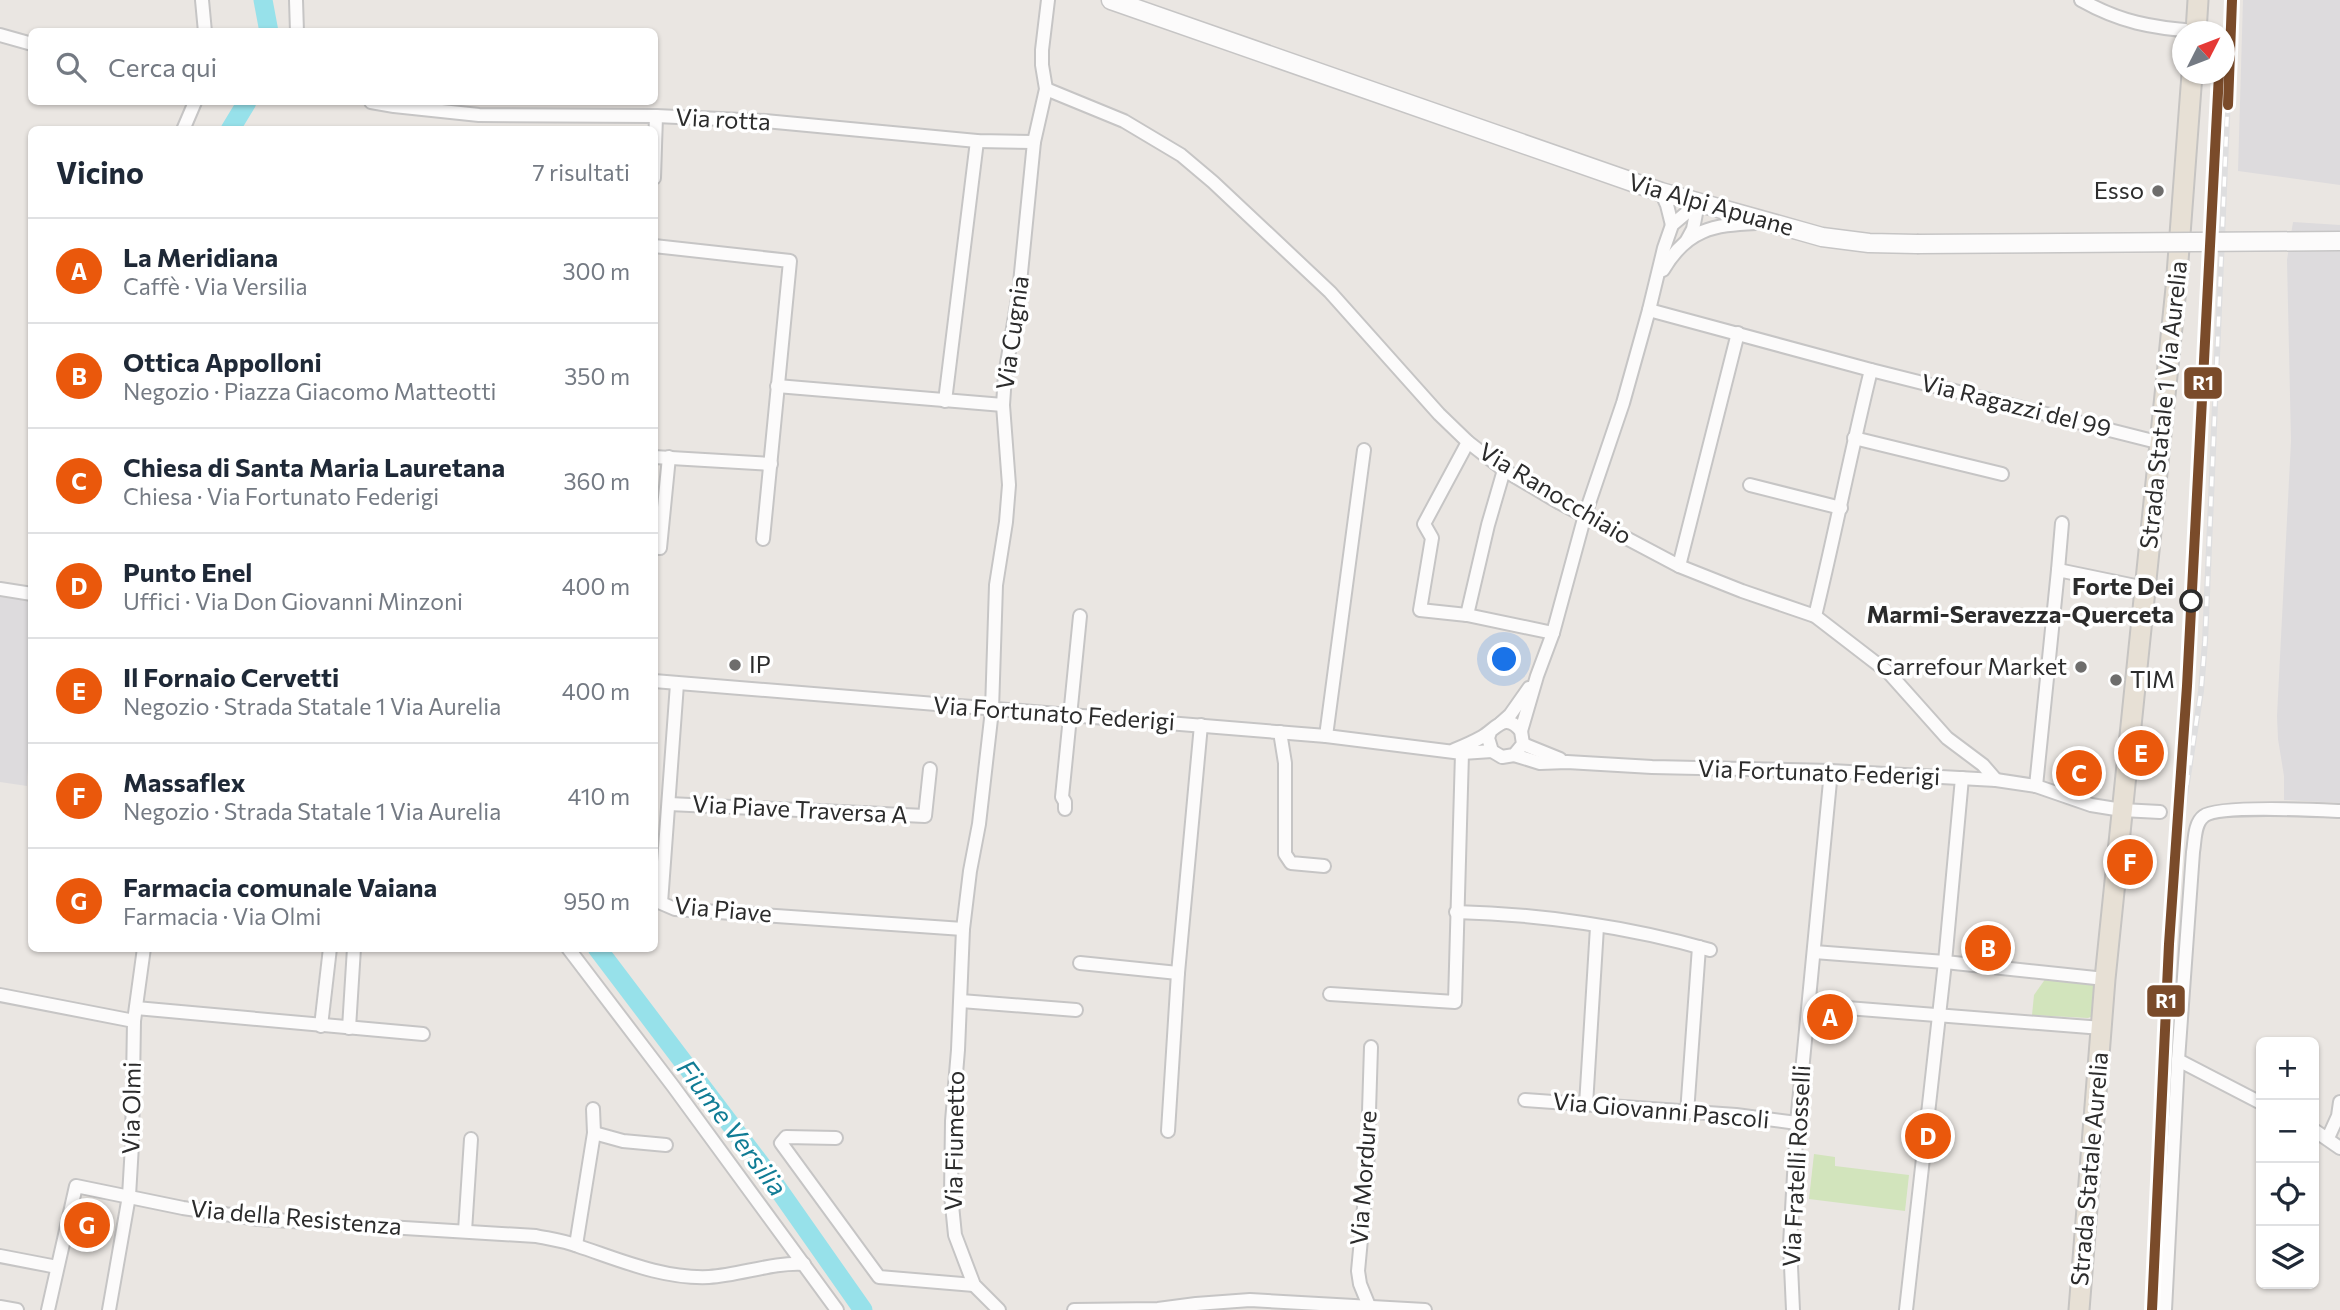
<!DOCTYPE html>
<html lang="it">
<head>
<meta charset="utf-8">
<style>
	body { margin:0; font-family:Commissioner,sans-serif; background:#f2f2f3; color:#1f2937 }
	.controls { position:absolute; right:21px; bottom:21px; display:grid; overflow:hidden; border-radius:10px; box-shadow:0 2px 5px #0004 }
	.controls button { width:63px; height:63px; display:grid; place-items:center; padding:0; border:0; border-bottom:2px solid #e0e1e3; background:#fff; color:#1f2937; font:35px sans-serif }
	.compass { position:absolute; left:2172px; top:21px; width:63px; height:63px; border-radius:50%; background:#fff; box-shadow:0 2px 5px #0004; rotate:48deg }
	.you { position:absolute; left:1505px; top:660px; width:24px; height:24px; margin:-18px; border:5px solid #fff; border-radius:50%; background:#1a73e8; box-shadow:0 0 0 10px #1a73e833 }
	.badge { display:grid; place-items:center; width:46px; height:46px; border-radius:50%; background:#ea580c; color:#fff; font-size:23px; font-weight:700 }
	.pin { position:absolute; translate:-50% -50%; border:4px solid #fff; box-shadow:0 2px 7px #0006 }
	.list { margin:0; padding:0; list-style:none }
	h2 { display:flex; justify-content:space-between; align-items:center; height:91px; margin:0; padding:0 28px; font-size:30px }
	h2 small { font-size:23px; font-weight:400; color:#747a83 }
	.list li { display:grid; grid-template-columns:46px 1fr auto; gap:21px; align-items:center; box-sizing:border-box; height:105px; padding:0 28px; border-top:2px solid #e0e1e3 }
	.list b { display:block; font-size:26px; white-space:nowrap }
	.list p { margin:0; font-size:23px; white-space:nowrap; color:#747a83 }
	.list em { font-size:23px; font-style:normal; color:#747a83 }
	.icon { flex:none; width:38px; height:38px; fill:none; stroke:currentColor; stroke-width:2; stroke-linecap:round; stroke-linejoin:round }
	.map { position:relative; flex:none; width:2340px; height:1310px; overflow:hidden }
	.search { position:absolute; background:#fff; box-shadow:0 2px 5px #0004; left:28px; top:28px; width:630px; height:77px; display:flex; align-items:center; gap:18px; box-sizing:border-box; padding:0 24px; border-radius:10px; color:#747a83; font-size:26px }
	.panel { position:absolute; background:#fff; box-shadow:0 2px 5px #0004; left:28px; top:126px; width:630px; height:826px; border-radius:10px }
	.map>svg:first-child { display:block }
</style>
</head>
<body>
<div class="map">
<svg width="2340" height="1310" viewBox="0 0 2340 1310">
	<rect width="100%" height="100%" fill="#eae6e2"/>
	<g fill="#dddbdd">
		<path d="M2243,0h97v185l-102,-14z"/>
		<path d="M2293,222l47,3v578l-56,-3v-24l-6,-37 -1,-23 14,-275 -4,-181z"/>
		<path d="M0,595l31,5 1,90 -5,96 -27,-4z"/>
	</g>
	<g fill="#d2e4bc">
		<path d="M2046,978l45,5 3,3 -1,30 -5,2 -56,-3 2,-20z"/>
		<path d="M1814,1154l21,3v9l74,9 -4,36 -96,-12z"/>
	</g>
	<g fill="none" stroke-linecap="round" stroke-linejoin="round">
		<g stroke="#97e1ea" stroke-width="19">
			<path d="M263,0l6,32"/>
			<path d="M230,130l17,-28"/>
			<path d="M597,948l165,218 101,144"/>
		</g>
		<g stroke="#c6c5c5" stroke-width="16">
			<g id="street">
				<path d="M202,0l3,32"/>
				<path d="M296,0l1,32"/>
				<path d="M2081,0c39,22 71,28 115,31"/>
				<path d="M0,35l32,9"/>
				<path d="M1046,89l78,32 57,34 32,27 117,110 109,122 29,28 36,28 56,33 119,63 63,25 73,25 74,57 58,65 36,27 13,15"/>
				<path d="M371,102l23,4 85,9 177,1 109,5 212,20 57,1"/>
				<path d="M183,130l12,-28"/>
				<path d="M654,178l2,-62"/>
				<path d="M1661,192l6,13 5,20"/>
				<path d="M1687,240l6,-11 5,-26"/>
				<path d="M654,246l136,15 -27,278"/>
				<path d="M1663,270c24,-41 50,-45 93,-47"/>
				<path d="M1649,310l222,60 290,73"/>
				<path d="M777,386l226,19"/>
				<path d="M945,401l32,-260"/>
				<path d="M1854,438l148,36"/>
				<path d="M1468,442l-44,82 8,14 -12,72 47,5 86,18"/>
				<path d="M654,457l117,7"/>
				<path d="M1750,485l91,23"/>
				<path d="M654,547l6,1 9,-91"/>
				<path d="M1679,566l59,-233"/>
				<path d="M2058,570l4,-47"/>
				<path d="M0,589l32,5"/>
				<path d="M1467,615l21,-90 16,-55"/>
				<path d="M1815,616c20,-82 36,-165 56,-246"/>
				<path d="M654,681l672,55 136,17 30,-2"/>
				<path d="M677,684l-16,219 14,6 288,20"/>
				<path d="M1501,723l9,-8 19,-27"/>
				<path d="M1521,731l16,-55 16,-43 32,-118 38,-112 26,-93 15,-62 8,-23 26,-22"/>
				<path d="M1280,732l5,31v91l6,9 33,3"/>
				<path d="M1326,736l38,-286"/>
				<path d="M1523,744l37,15"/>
				<path d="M1454,750c10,-4 19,-8 28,-13 14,-8 23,-26 39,-6l2,13 -9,11 -12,2 -10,-6 -4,-13 2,-6"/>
				<path d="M1514,755l26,8 27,-1 85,5 179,4 165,9 40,6 55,19 31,5 38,2"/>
				<path d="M2036,786l22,-216 87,18"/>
				<path d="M669,804l256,12 5,-47"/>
				<path d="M1065,809v-7l-3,-5 18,-181"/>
				<path d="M1456,912c84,2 174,15 254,38"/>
				<path d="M568,948l105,138 164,224"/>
				<path d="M1814,952l131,10 160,17"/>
				<path d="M1080,963l98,10"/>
				<path d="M1330,994l125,8 7,-249"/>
				<path d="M0,995l134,26"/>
				<path d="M961,1001l115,9"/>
				<path d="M1809,1005l293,23"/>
				<path d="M136,1008l287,26"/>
				<path d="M321,1026l9,-78"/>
				<path d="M349,1028l5,-80"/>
				<path d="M2178,1060l83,43"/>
				<path d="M1525,1100l211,15 61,8"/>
				<path d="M1586,1105l11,-178"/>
				<path d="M1687,1113l12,-166"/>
				<path d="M2314,1130l26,18"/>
				<path d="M1168,1131l10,-158 23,-248"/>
				<path d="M594,1133l29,8 43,4"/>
				<path d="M836,1138l-50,-1 -5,6 98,134 95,8"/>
				<path d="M2328,1138l10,-22 2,-14"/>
				<path d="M465,1231l6,-92"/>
				<path d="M576,1245l18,-112 -1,-24"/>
				<path d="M0,1256l57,11"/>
				<path d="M1369,1306l-9,-22 -2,-13 9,-96 4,-128"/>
				<path d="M0,1307l17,3"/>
				<path d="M48,1310l28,-124 107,22 75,11 278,17c14,3 29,5 42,10 42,14 85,33 131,31 32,-2 64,-15 95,-13"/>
				<path d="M109,1310l20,-114 3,-51 2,-124 10,-73"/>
				<path d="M999,1310l-25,-25 -19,-50 -4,-40 1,-74 6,-71 5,-121 7,-58 9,-47 13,-114 4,-125 10,-63 3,-37 -6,-80 2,-30 14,-82 15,-151 12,-53 -4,-24v-15l6,-50"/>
				<path d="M1074,1310l84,-1 38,-5 54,-4 175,10"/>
				<path d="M1793,1310l-3,-66 7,-121 34,-352"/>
				<path d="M1906,1310l39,-348 17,-184"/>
				<path d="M2165,1310l13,-250 15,-208c2,-11 1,-29 11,-36 13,-11 114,-6 136,-5"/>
			</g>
		</g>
		<g stroke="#c6c5c5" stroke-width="21">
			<path id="secondary" d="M1111,0l550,192 161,45 47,6 48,1"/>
		</g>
		<g stroke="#c6c4c2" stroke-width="23">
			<g id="primary">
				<path d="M2196,32l2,-32"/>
				<path d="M2079,1310l26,-331 71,-691 16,-214"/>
			</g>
		</g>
		<use href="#street" stroke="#fcfbfb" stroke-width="12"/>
		<use href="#secondary" stroke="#fcfbfb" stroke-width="18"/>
		<use href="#primary" stroke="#e7e0d5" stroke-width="19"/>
		<g stroke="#dededf" stroke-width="6">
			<path id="rail" d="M2169,944l16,-148 16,-105 4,-49 27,-642"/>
		</g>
		<use href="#rail" stroke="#fff" stroke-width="3.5" stroke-dasharray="10" stroke-linecap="butt"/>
		<g stroke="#c6c5c5" stroke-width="21" stroke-linecap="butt">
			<path id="secondary-bridge" d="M1917,244l423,-3"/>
		</g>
		<use href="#secondary-bridge" stroke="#fcfbfb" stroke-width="18"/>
		<g stroke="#fff" stroke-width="16">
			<g id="rail-1">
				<path d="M2228,105l4,-105"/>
				<path d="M2152,1310l17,-366 18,-258 32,-612"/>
			</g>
		</g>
		<use href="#rail-1" stroke="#7a4b2a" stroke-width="10"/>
	</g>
	<g fill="#6e6d6c" stroke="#fff" stroke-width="2.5">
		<circle cx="2158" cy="191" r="7"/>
		<circle cx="735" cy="665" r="7"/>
		<circle cx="2081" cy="667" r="7"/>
		<circle cx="2116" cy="680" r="7"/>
	</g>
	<circle fill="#fff" stroke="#2c2c2c" stroke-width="3.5" cx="2191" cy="601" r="10"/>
	<g text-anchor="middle" stroke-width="7" stroke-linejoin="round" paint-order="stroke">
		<g font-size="24" fill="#2c2c2c" stroke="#fff">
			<text transform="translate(723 120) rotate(3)" y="8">Via rotta</text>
			<text transform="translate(1711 205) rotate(16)" y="8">Via Alpi Apuane</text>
			<text transform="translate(1013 333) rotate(-82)" y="8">Via Cugnia</text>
			<text transform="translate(2164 405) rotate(-84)" y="8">Strada Statale 1 Via Aurelia</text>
			<text transform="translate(2016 406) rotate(14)" y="8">Via Ragazzi del 99</text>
			<text transform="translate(1555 494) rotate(31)" y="8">Via Ranocchiaio</text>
			<text transform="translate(1054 714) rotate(4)" y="8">Via Fortunato Federigi</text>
			<text transform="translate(1819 773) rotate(2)" y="8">Via Fortunato Federigi</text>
			<text transform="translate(800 810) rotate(3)" y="8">Via Piave Traversa A</text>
			<text transform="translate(723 910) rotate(5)" y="8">Via Piave</text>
			<text transform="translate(132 1108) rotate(-89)" y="8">Via Olmi</text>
			<text transform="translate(1661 1111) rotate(5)" y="8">Via Giovanni Pascoli</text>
			<text transform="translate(955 1141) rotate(-89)" y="8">Via Fiumetto</text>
			<text transform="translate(1797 1166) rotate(-87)" y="8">Via Fratelli Rosselli</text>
			<text transform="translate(2090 1169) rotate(-85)" y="8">Strada Statale Aurelia</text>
			<text transform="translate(1364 1178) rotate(-86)" y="8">Via Mordure</text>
			<text transform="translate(296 1218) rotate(5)" y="8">Via della Resistenza</text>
		</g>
		<g font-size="24" fill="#2c2c2c" stroke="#fff" text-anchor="end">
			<text x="2144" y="199">Esso</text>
			<text x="749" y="673" text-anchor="start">IP</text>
			<text x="2067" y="675">Carrefour Market</text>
			<text x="2130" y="688" text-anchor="start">TIM</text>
		</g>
		<g font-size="24" font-weight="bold" fill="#2c2c2c" stroke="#fff" text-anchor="end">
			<text x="2174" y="595">Forte Dei<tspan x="2174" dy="28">Marmi-Seravezza-Querceta</tspan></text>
		</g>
		<g font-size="26" font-style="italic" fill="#107c95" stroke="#fff">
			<text transform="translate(732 1128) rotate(53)" y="9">Fiume Versilia</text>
		</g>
	</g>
	<g stroke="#fff" stroke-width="2.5">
		<rect x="2183" y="366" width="40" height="34" rx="7" fill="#7a4b2a"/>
		<rect x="2146" y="984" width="40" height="34" rx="7" fill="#7a4b2a"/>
	</g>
	<g font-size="19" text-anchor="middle" font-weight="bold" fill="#fff">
		<text x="2203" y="390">R1</text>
		<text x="2166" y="1008">R1</text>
	</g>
</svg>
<div class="controls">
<button>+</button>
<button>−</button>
<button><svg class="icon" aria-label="locate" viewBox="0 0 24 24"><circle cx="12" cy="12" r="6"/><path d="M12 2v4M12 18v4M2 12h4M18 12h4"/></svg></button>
<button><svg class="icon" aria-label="layers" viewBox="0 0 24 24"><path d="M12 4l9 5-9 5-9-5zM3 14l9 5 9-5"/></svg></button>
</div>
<svg class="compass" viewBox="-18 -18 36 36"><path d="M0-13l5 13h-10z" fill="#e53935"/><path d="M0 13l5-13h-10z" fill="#747a83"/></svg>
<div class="you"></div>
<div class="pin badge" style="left:1830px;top:1017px">A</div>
<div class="pin badge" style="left:1988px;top:948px">B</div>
<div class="pin badge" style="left:2079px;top:773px">C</div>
<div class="pin badge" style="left:1928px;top:1136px">D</div>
<div class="pin badge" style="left:2141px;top:753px">E</div>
<div class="pin badge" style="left:2130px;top:862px">F</div>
<div class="pin badge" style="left:87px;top:1225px">G</div>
<div class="search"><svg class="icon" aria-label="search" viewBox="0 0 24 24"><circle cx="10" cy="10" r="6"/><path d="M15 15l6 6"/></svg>Cerca qui</div>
<section class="panel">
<h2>Vicino<small>7 risultati</small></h2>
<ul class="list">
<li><span class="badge">A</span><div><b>La Meridiana</b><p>Caffè · Via Versilia</p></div><em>300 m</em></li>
<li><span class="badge">B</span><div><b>Ottica Appolloni</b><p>Negozio · Piazza Giacomo Matteotti</p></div><em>350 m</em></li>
<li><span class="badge">C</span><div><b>Chiesa di Santa Maria Lauretana</b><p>Chiesa · Via Fortunato Federigi</p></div><em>360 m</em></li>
<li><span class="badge">D</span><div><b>Punto Enel</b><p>Uffici · Via Don Giovanni Minzoni</p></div><em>400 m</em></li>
<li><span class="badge">E</span><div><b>Il Fornaio Cervetti</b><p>Negozio · Strada Statale 1 Via Aurelia</p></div><em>400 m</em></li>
<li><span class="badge">F</span><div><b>Massaflex</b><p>Negozio · Strada Statale 1 Via Aurelia</p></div><em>410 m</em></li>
<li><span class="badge">G</span><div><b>Farmacia comunale Vaiana</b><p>Farmacia · Via Olmi</p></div><em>950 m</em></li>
</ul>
</section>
</div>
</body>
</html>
